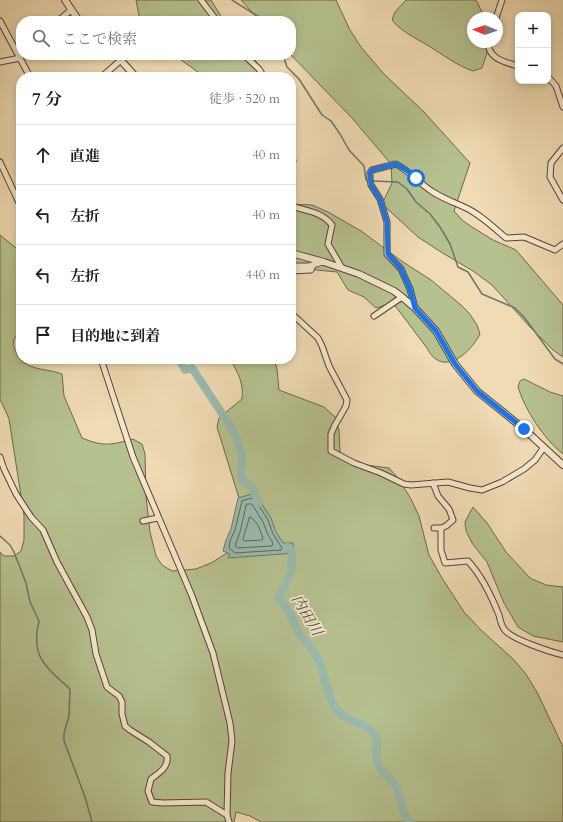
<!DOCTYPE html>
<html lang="ja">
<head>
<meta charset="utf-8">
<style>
	body { margin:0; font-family:Cardo,"Noto Serif JP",serif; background:#f6f6f6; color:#202124 }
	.controls { position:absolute; right:12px; top:12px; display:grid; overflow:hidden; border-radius:8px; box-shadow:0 2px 6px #0003 }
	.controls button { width:36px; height:36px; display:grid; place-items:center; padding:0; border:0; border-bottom:1px solid #e0e0e0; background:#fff; color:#202124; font:20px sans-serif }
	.compass { position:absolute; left:467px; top:12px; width:36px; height:36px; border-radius:50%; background:#fff; box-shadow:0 2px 6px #0003; rotate:272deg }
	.stop { position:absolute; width:12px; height:12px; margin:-9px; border:3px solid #1a73e8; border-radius:50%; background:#fff }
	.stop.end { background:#1a73e8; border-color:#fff; box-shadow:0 1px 4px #0008 }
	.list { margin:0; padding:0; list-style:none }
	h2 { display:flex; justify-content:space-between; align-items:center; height:52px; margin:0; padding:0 16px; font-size:17px }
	h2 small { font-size:13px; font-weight:400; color:#757577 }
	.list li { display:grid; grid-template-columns:26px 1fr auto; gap:12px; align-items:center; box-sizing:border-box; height:60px; padding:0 16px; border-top:1px solid #e0e0e0 }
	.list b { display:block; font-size:15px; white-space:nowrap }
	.list em { font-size:13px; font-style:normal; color:#757577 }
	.icon { flex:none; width:22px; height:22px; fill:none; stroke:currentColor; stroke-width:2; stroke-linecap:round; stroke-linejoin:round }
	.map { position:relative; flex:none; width:563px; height:822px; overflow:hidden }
	.search { position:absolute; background:#fff; box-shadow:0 2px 6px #0003; left:16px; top:16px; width:280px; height:44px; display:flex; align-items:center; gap:10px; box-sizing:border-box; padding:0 14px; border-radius:16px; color:#757577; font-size:15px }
	.panel { position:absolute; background:#fff; box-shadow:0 2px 6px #0003; left:16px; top:72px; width:280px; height:292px; border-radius:16px }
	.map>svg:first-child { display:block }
</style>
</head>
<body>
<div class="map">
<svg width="563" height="822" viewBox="0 0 563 822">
	<rect width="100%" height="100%" fill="#f0dbb4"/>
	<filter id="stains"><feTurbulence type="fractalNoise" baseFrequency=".005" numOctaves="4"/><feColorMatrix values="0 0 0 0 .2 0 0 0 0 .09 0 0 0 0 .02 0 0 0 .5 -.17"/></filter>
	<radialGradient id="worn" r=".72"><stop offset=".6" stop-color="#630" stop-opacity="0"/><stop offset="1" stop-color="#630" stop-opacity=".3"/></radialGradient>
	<g fill="#b6c190" stroke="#6e6849">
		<path d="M136,0h75l13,21h-84z"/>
		<path d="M241,0h95l14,30 11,17 22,26 41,39 46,51 -16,48 8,9 10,7 21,13 23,10 47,55v52l-10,-7 -23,-23 -38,-42 -19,-14 -32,-19 -23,-15 -36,-33 10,-21 -1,-19 -39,-46 -61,-63v-34h-31z"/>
		<path d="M406,0h70l9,18h-12v24h13l1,11 -5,15 -9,3c-15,-5 -25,-13 -38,-21 -14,-10 -32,-16 -43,-30l3,-8z"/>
		<path d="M174,55h77l6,8v14h-52z"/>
		<path d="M291,204l21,1 16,7 33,19 42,31 28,18 30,25 8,8 8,12 3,9c-10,20 -38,44 -53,14l-34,-45 -17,5 -12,-11 -16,-7 -11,-18 -41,-4 -5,-2z"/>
		<path d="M0,235l21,17v79c-5,4 -9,9 -7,16 7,25 29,20 48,27l2,22 18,42c22,9 29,7 51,1l9,5 3,10 1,42 4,36 6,24 6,9 10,6 24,-2 15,-6 16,-10 8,-10 4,-45 -22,-71 2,-9 23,-19c2,-16 -4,-26 -12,-40h44l3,10 2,21 45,17 11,10 4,13 1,21 3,8 16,5 30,4 9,10 13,21 8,17 10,39 13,23 22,34 16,17 33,30 13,15 12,20 25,53v75h-302l-11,-6 -14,-4 -2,10h-234v-270l4,4h10l7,-5 3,-11v-25l-15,-96 -7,-16 -2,-2z"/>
		<path d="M524,379l26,13 13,4v58c-19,-15 -38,-44 -45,-67l2,-6z"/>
		<path d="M473,507l14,16 19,29 24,26 16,7 17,2v55l-30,-6 -15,-9 -14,-24 -17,-41 -15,-19 -6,-12 -1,-9z"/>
	</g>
	<path fill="#9abbae" stroke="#6c7769" d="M252,494h4l9,15 6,9 5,14 7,11h10l2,10 -67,5 2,-4 -7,-3 3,-11 5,-11 7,-31z"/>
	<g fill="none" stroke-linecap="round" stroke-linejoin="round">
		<g stroke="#606658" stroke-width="1">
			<path d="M254,498l14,22 5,14 9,14 -1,2 -46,3 -6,-5 1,-7 5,-11 7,-29z"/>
			<path d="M247,504h5l11,18 5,13 5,8 -1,3 -34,2 -3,-2 5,-14 6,-26z"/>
			<path d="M250,517l2,1 6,7 5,13 -1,2 -17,1 -2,-1z"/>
		</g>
		<g stroke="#6c7769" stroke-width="1.5">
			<path d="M232,0l27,17 4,4"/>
			<path d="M283,55l4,12 12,12 23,36 9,6 9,13 9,16 15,16 2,14 3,1"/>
			<path d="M373,181l25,1 9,7 9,13 14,12 10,13 10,17 8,23 10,5 14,22 33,14 9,9 31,42 8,5"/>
			<path d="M0,536l10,9 4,7 12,31 4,19 9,19c-9,36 7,46 31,68l-1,27 -5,17v8l21,56 7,25"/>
		</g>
		<g stroke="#9abbae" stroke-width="8">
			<path d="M179,359l6,11 7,-2 41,62 9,24 -1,24 12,11 6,14"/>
			<path d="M287,547l5,3 -1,21 -12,27c5,6 9,13 13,20 3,6 5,12 8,17 6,8 14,15 18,24 7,15 8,32 16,47 12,19 31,14 41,29 5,8 -1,18 2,27 3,10 13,15 19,24 7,11 4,27 14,36"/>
		</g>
		<g stroke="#59432e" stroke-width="7">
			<g id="minor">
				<path d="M201,0l16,21"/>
				<path d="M496,18l6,-18"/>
				<path d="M0,21l30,56"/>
				<path d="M58,21l13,-11"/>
				<path d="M488,42c0,17 17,20 30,24"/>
				<path d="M244,55l15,14 5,8"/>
				<path d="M0,62l20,-4 2,-3"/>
				<path d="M105,74l16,-14"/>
				<path d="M548,77l8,9 7,21"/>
				<path d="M563,148l-12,15 -1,14 13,23"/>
				<path d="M291,154l2,7 -2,4"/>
				<path d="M0,162l21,45"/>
				<path d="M291,206c16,5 31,6 41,19l-4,19 14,24"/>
				<path d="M291,266h18l14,-4"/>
				<path d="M291,271l20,-1 2,-5"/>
				<path d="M415,308l-5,-19 -9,-20 -14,-15v-32l-7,-23 -9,-14 -1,-6v-6l2,-3 24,-6c15,8 24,20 37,28 11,7 20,10 31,15 16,7 29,20 42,31l18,-1 31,13 8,-6"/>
				<path d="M291,313l27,25 4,8 7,20 18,34 -1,6 -11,19 -4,9v17l23,12 27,10 23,11 7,1 37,-3 22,6 12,2 20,-8 22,-13 11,-9 9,-13"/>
				<path d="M374,316l28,-19"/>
				<path d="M101,359l32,98 59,139 21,57 17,70 2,18 -4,32 -1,42 2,7"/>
				<path d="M0,457l4,12 12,25 15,23 12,13 14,32 30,55 5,13 4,24 11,33 12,9 3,6v12l3,12 5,4 19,12 18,14c2,11 -8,17 -16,23l-3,12 4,11 11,1 43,-1 21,13"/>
				<path d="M433,483l5,13 11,13 4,11 -7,6 -5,2v22l4,13 23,-2c14,15 23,34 31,54 1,4 2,10 5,14 6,10 47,23 59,26"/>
				<path d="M143,521l15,-3"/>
				<path d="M434,528h7"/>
			</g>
		</g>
		<g stroke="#59432e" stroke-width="8">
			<g id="tertiary">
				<path d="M65,0l14,21"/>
				<path d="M116,55l20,22"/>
				<path d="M291,253l33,9 35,12 35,17 8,6 13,11 21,23 19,33 22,27 47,38 39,36"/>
			</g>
		</g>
		<use href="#minor" stroke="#f5e8ce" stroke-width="5"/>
		<use href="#tertiary" stroke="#f5e8ce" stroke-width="6"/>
	</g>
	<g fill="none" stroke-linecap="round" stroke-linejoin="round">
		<path stroke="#1a73e8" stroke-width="5" d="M416,178l-8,-7 -12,-7 -24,6 -2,3 1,12 9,14 7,23 1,32 13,15 9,20 5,19 21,23 19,33 22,27 47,38"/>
	</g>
	<g text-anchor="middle" stroke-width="3.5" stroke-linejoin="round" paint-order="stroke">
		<g font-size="15" font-style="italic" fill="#4f4c3e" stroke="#f5e8ce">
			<text transform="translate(307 615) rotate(59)" y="5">内田川</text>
		</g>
	</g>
	<rect width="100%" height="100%" filter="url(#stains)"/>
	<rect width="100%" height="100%" fill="url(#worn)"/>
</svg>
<div class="controls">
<button>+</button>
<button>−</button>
</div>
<svg class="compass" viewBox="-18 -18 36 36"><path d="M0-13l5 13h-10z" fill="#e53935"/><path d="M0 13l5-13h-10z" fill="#757577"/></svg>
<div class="stop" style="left:416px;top:178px"></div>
<div class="stop end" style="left:524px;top:429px"></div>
<div class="search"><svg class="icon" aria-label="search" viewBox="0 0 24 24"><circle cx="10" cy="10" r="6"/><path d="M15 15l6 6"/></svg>ここで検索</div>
<section class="panel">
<h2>7 分<small>徒歩 · 520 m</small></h2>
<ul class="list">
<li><svg class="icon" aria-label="ahead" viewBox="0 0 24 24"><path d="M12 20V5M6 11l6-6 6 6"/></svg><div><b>直進</b></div><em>40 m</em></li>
<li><svg class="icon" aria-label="left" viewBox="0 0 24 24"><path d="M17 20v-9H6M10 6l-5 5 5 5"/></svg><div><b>左折</b></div><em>40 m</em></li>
<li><svg class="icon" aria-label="left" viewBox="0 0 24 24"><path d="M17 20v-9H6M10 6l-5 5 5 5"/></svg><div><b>左折</b></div><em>440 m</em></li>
<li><svg class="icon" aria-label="arrive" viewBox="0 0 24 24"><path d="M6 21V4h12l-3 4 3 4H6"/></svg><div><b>目的地に到着</b></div></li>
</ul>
</section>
</div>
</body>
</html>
